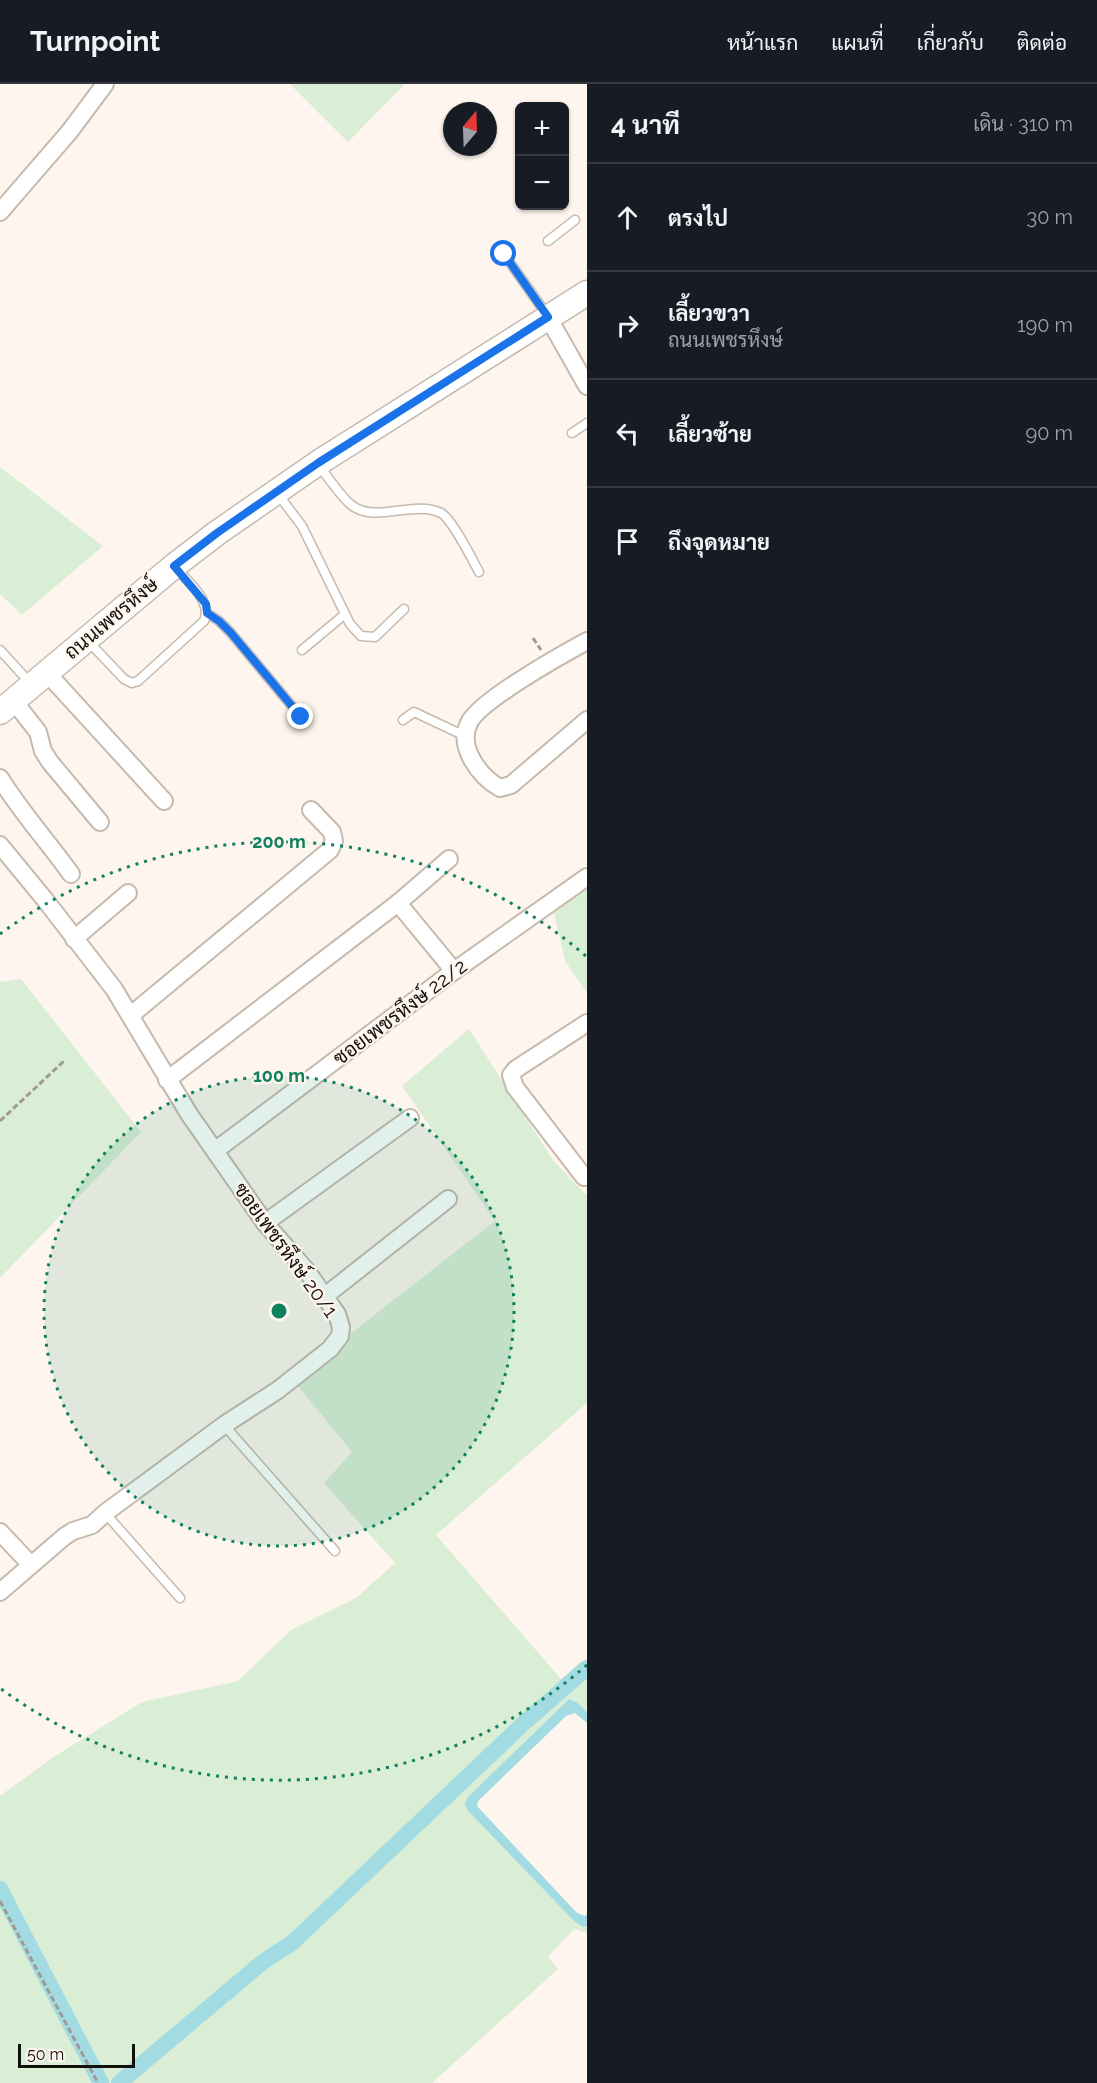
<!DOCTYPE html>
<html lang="th">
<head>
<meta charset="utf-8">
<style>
	body { margin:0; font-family:Raleway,Sarabun,sans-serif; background:#242831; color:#f1f3f6 }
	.controls { position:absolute; right:18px; top:18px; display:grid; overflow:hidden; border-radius:9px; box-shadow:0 2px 4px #0004 }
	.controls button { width:54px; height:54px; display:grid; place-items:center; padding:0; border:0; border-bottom:2px solid #363941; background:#171b24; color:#f1f3f6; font:30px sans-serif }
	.compass { position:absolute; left:443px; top:18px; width:54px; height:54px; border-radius:50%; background:#171b24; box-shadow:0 2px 4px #0004; rotate:19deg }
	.scale { position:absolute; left:18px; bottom:15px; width:117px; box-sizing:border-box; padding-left:6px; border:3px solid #130f0b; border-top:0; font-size:16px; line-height:21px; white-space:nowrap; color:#130f0b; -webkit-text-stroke:4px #fef5ee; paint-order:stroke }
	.stop { position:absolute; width:18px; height:18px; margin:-14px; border:4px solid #1a73e8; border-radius:50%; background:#fff }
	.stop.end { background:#1a73e8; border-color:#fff; box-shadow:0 2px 6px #0008 }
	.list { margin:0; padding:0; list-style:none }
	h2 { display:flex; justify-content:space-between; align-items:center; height:78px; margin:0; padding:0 24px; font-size:26px }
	h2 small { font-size:20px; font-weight:400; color:#9ea1a6 }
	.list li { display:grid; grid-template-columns:39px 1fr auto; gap:18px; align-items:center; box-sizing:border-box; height:108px; padding:0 24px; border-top:2px solid #363941 }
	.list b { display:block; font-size:22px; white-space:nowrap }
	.list p { margin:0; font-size:20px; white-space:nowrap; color:#9ea1a6 }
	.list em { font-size:20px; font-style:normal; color:#9ea1a6 }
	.icon { flex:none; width:33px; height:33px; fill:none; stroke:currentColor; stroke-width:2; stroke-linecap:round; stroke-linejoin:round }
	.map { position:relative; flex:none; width:587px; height:1999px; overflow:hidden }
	header { display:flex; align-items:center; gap:36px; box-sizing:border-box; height:84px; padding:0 30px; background:#171b24; border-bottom:2px solid #363941 }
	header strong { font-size:28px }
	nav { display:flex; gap:33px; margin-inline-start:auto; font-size:21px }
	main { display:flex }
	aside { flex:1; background:#171b24 }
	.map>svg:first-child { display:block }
</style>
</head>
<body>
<header>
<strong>Turnpoint</strong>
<nav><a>หน้าแรก</a><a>แผนที่</a><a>เกี่ยวกับ</a><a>ติดต่อ</a></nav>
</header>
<main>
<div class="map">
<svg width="587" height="1999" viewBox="0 0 587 1999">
	<rect width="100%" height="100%" fill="#fef5ee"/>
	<g fill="#daedd5">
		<path d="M290,0h115l-57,58z"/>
		<path d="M0,383l103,79 -81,69 -22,-21z"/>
		<path d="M587,805v104l-22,-32 -11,-49z"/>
		<path d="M21,895l120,153 -141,146v-296z"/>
		<path d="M469,945l84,131 34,36v207l-151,132 125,144 20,-18 6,6v45l-9,-9 -110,108 107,111 8,5 4,-1v7l-13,-4 -26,28 10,12 -126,114h-432v-287l52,-38 90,-56 96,-21 53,-51 65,-32 39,-35 -71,-80 28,-31 -54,-66 52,-52 145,-113 -93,-135z"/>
	</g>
	<path fill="#a2dbe2" d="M569,1615l9,4 9,9v11l-12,-10 -9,3 -88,85 -1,5 100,107 8,3 2,-2v12l-4,1 -8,-5 -107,-111 -3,-6 2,-7z"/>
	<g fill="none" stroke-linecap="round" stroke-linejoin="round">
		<g stroke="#a2dbe2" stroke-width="16">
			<path d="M0,1805l101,194"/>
			<path d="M119,1999l145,-122 28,-18 233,-221 62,-54"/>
		</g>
		<g stroke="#c6baad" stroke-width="11">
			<g id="service">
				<path d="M548,157l27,-21"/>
				<path d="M504,170l43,61"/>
				<path d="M572,349l15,-10"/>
				<path d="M318,380c10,13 20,29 32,40 24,21 64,-5 91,9 11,6 31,46 38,59"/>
				<path d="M277,409l25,33 48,98 11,12 14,1 29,-28"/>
				<path d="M207,529l12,8 12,12 70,84"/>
				<path d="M87,556l37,39 8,4 6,-2 66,-60c9,-20 -17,-40 -29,-54"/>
				<path d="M0,566l32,35"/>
				<path d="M302,566l43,-36"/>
				<path d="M403,636l11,-8 51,24"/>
				<path d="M224,1341l111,126"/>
				<path d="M105,1429l75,85"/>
			</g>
		</g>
		<g stroke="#c6baad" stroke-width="20">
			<g id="minor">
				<path d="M0,128l70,-81 35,-47"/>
				<path d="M548,233l39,69"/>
				<path d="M587,557c-24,13 -108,60 -118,82 -12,24 11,54 31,65l11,-3 76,-65"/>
				<path d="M47,589l117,128"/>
				<path d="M13,616l25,32 5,19 7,11 50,60"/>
				<path d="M0,694c21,34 48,64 71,96"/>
				<path d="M0,761l46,56 68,88 75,125 76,109 41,47 31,44 4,13 -1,9 -10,13 -52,41 -54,35 -119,88 -13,12 -19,6 -8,5 -65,56"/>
				<path d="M398,819l51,-44"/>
				<path d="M74,855l54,-46"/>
				<path d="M131,931l199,-165 4,-9 -2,-9 -21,-22"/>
				<path d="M167,996l231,-177 56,68"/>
				<path d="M216,1066l238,-179 133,-94"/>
				<path d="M584,1093l-69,-90 -4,-12 5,-6 71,-46"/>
				<path d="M265,1139l145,-105"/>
				<path d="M325,1212l123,-97"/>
				<path d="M0,1448l31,33"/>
			</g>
		</g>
		<g stroke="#c6baad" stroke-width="27">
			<path id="secondary" d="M0,628l174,-146 43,-33 101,-70 269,-170"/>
		</g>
		<g stroke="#a19a94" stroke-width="3" stroke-dasharray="6 3" stroke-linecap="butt">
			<path d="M533,554l8,12"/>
			<path d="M0,1037l64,-60"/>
			<path d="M0,1817l98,182"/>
		</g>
		<use href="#service" stroke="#fff" stroke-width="8"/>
		<use href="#minor" stroke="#fff" stroke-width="16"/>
		<use href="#secondary" stroke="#fff" stroke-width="24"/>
	</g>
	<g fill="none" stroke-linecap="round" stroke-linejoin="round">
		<path stroke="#1a73e8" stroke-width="8" d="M301,633l-70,-84 -12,-12 -12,-8 -1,-9 -32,-38 43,-33 101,-70 230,-146 -44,-63"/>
	</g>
	<circle cx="279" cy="1227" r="235" fill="#0f815f" fill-opacity=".12"/>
	<g fill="none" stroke="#0f815f" stroke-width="3" stroke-dasharray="3 6">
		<circle cx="279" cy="1227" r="235"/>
		<path d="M587 1581A469 469 0 0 1 0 1604M0 850A469 469 0 0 1 587 873"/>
	</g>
	<g text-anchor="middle" stroke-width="4.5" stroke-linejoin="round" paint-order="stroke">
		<g font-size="20" fill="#130f0b" stroke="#fef5ee">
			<text transform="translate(111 534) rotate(-40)" y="7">ถนนเพชรหึงษ์</text>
			<text transform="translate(400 928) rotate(-37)" y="7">ซอยเพชรหึงษ์ 22/2</text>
			<text transform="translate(286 1166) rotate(54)" y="7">ซอยเพชรหึงษ์ 20/1</text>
		</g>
	</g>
	<circle cx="279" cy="1227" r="9" fill="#0f815f" stroke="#fef5ee" stroke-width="3"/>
	<g font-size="18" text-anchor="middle" font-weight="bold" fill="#0f815f" stroke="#fef5ee" stroke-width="4.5" stroke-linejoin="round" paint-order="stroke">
		<text x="279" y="764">200 m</text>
		<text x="279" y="998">100 m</text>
	</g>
</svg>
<div class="controls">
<button>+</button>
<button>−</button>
</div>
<svg class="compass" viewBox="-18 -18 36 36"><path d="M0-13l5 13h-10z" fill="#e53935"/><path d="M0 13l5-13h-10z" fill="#9ea1a6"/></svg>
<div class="scale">50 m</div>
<div class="stop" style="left:504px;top:170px"></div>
<div class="stop end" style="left:301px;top:633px"></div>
</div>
<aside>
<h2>4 นาที<small>เดิน · 310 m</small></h2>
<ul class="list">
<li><svg class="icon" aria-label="ahead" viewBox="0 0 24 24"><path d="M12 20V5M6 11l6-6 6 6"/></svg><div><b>ตรงไป</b></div><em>30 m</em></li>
<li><svg class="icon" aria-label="right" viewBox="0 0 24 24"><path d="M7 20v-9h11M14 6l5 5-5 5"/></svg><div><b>เลี้ยวขวา</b><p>ถนนเพชรหึงษ์</p></div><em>190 m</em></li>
<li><svg class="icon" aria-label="left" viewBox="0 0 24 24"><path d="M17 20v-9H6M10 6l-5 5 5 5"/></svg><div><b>เลี้ยวซ้าย</b></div><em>90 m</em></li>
<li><svg class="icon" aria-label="arrive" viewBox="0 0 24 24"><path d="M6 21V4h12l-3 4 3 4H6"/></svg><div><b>ถึงจุดหมาย</b></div></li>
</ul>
</aside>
</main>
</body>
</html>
